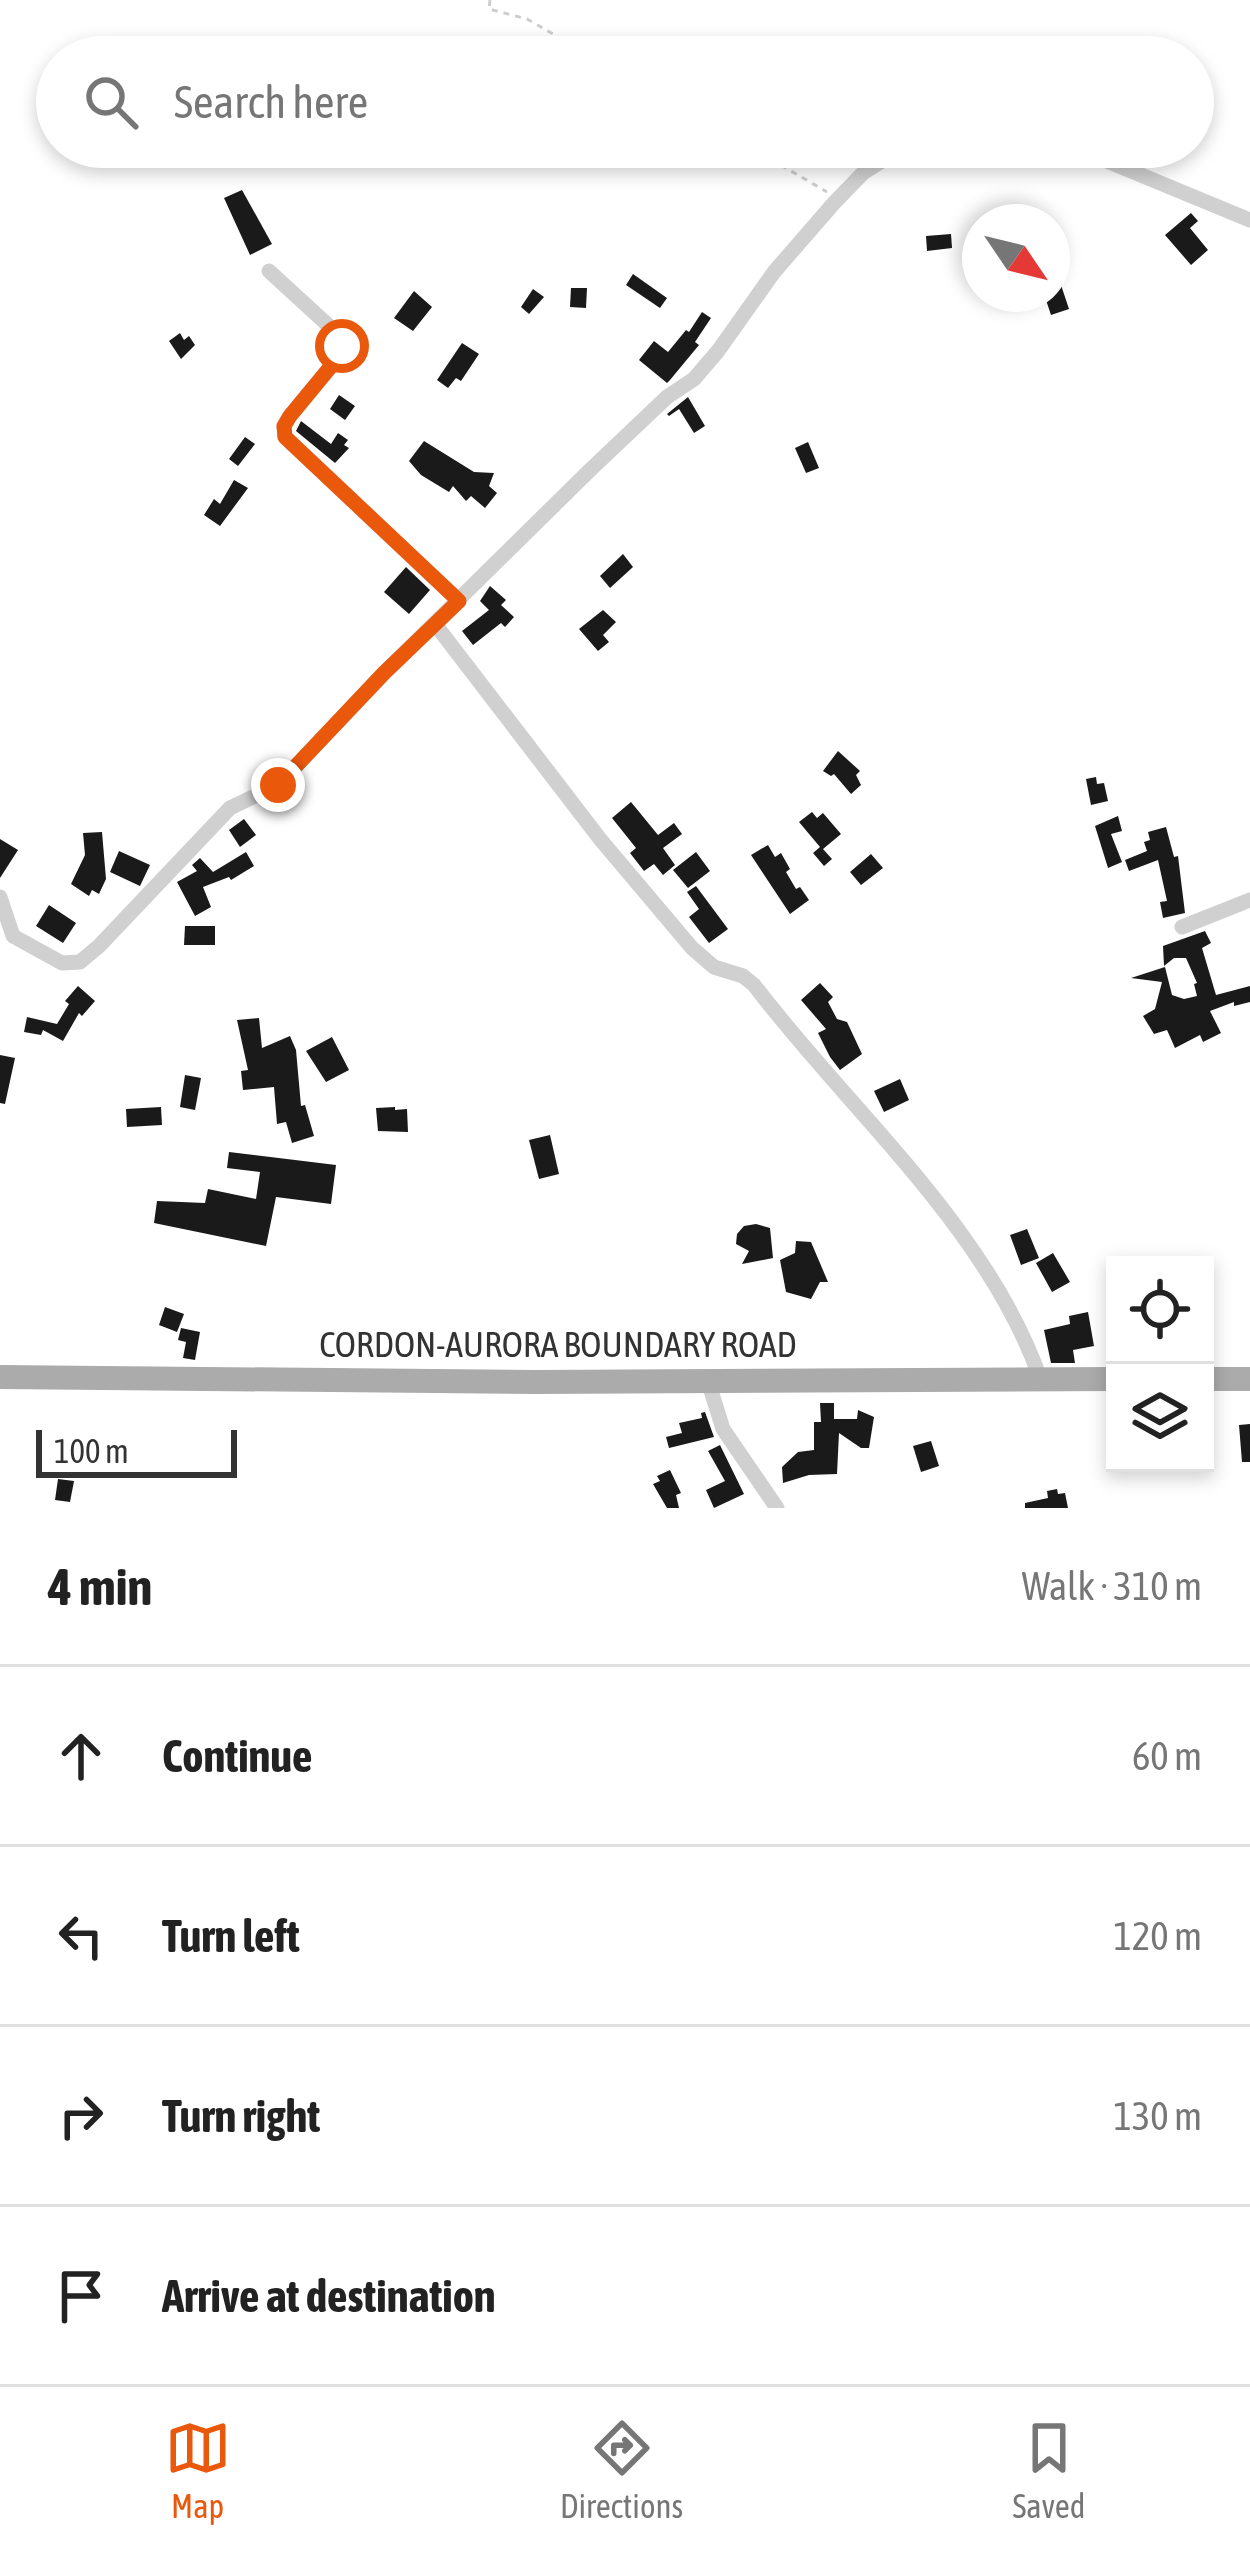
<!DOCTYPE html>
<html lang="en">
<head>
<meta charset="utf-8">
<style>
	body { margin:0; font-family:"Asap Condensed",sans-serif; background:#f2f2f2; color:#222 }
	.controls { position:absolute; right:36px; bottom:36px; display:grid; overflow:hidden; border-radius:0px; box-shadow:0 6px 18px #0003 }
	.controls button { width:108px; height:108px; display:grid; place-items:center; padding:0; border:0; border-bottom:3px solid #e0e0e0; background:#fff; color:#222; font:60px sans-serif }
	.compass { position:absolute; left:962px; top:204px; width:108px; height:108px; border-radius:50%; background:#fff; box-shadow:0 6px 18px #0003; rotate:125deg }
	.scale { position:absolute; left:36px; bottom:30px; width:201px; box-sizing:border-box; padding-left:12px; border:6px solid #333; border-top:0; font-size:33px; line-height:42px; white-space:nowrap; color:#333; -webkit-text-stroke:9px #fff; paint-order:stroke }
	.stop { position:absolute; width:36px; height:36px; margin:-27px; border:9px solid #ea580c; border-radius:50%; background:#fff }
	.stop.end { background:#ea580c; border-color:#fff; box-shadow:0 3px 12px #0008 }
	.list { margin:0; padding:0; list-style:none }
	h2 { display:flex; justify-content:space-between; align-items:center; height:156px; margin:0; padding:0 48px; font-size:51px }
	h2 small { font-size:39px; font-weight:400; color:#767676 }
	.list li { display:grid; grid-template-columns:78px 1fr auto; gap:36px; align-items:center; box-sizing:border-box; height:180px; padding:0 48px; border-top:3px solid #e0e0e0 }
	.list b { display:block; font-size:45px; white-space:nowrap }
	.list em { font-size:39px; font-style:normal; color:#767676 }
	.icon { flex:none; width:66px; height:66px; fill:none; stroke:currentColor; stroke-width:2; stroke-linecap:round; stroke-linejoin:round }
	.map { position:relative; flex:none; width:1250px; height:1508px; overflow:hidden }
	.search { position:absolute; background:#fff; box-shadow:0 6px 18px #0003; left:36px; right:36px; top:36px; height:132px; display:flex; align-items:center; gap:30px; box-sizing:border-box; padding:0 42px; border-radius:66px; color:#767676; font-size:45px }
	.sheet { height:876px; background:#fff }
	nav { display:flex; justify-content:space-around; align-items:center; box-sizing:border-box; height:168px; border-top:3px solid #e0e0e0; background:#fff; font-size:33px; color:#767676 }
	nav a { display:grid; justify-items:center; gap:6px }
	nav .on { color:#ea580c }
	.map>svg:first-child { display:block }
</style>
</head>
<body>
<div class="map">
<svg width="1250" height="1508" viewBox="0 0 1250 1508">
	<rect width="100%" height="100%" fill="#fff"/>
	<g fill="#1a1a1a">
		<path d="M242,190l30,54 -22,11 -26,-57z"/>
		<path d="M1191,213l7,8 -8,7 18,22 -17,15 -26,-30z"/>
		<path d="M951,234l1,14 -25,3 -1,-15z"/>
		<path d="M633,274l34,24 -7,10 -34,-23z"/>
		<path d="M1061,285l8,24 -18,6 -7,-21h8v-6z"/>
		<path d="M571,288h16l-1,20 -16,-1z"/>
		<path d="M533,289l11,8 -15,17 -8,-7z"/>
		<path d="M414,291l18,16 -19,24 -19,-13z"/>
		<path d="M702,312l9,6 -16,24 4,3 -29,35 -3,3 -28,-23 15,-19 14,11 18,-22 3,2z"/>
		<path d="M180,333l4,7 5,-4 6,9 -14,14 -12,-18z"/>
		<path d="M462,343l17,11 -18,27 -5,-3 -8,10 -11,-8z"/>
		<path d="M339,395l16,11 -10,14 -15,-11z"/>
		<path d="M688,397l17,29 -11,7 -15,-24 -10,7 -2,-2z"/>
		<path d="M301,421l30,23 7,-11 10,7 -4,5 5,3 -14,15 -39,-32z"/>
		<path d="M245,437l10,7 -17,22 -9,-7z"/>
		<path d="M424,441l50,31 20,1 -5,13 8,7 -12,15 -14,-12 -5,5 -13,-15 -4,6 -28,-17 -12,-14z"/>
		<path d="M808,442l11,26 -13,5 -11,-25z"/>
		<path d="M234,480l14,8 -28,38 -16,-11 10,-16 6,5z"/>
		<path d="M623,554l10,13 -23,21 -10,-12z"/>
		<path d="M406,567l24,23 -21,24 -25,-22z"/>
		<path d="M490,586l16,14 -5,5 13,12 -9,10 -4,-4 -28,22 -11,-14 27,-21 -9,-9z"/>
		<path d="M603,610l13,12 -13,13 6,7 -11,9 -19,-22z"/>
		<path d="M838,751l22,20 -4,4 5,10 -10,9 -17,-20 -3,2 -8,-5z"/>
		<path d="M1096,777l1,7 7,-1 4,18 -17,4 -5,-26z"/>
		<path d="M631,802l27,33 16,-12 8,11 -19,14 12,17 -12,10 -9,-11 -10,7 -14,-18 6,-5 -24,-30z"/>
		<path d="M812,812l5,6 6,-5 18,21 -18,15 9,10 -8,7 -11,-13 7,-6 -21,-25z"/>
		<path d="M1118,816l4,15 -11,3 11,28 -14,6 -13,-42z"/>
		<path d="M244,819l12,16 -16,12 -11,-17z"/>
		<path d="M1166,827l8,30 4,-1 7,57 -22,5 -3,-16 7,-1 -9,-41 -29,11 -4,-11 22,-9 -3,-9 6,-2 -2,-8z"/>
		<path d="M102,832l4,47 -7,15 -7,-4 -3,6 -18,-12 14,-29 -2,-22z"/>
		<path d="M0,839l18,11 -18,28z"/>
		<path d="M768,845l7,12 6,-4 9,16 -4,3 10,17 4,-2 9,13 -19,14 -39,-59z"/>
		<path d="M119,851l31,14 -10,21 -30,-14z"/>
		<path d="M246,852l8,14 -23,14 -2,-3 -26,10 8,20 -16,9 -18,-34 20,-11 -5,-6 8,-7 13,14z"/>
		<path d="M696,852l14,19 -22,17 -15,-18z"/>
		<path d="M871,854l12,14 -22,17 -11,-13z"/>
		<path d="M696,886l32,43 -19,14 -20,-26 10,-8 -12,-17z"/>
		<path d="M49,905l27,18 -13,20 -27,-17z"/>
		<path d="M185,926h30v19h-31z"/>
		<path d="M1205,931l6,12 -9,5 14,47 34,-9v16l-16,4v-4l-24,9 11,22 -18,9 -3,-7 -25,13 -8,-18 -13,4 -11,-18 12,-7 7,-27 -31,-4 34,-11 7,28 12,4 13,-3 -3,-12 3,-1 -11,-25h-12l-10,8 -1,-20z"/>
		<path d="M820,983l13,14 -5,5 9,17 10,3 15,32 -22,16 -10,-13 -12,-24 8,-4 -25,-29z"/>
		<path d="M78,986l17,15 -13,15 -3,-3 -16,28 -20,-11 -2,5 -17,-3 3,-15 30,7 12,-20 -4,-3z"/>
		<path d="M259,1018l3,30 28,-12 6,14 5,56 4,-1 9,31 -22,7 -6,-21 -9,2 -3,-37 -31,3 -2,-19 7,-1 -11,-50z"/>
		<path d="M332,1037l17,33 -23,12 -20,-31z"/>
		<path d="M0,1055l15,3 -10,46 -5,-1z"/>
		<path d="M185,1075l16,3 -6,32 -15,-3z"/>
		<path d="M900,1079l9,21 -25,12 -10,-21z"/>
		<path d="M161,1107l1,18 -35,2 -1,-18z"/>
		<path d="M395,1107v3l12,-1 1,23 -30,-1 -2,-23z"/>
		<path d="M550,1135l9,39 -20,5 -10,-39z"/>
		<path d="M229,1152l107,13 -5,39 -55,-7 -10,49 -112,-23 3,-22 48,2 3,-14 48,10 4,-27 -33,-4z"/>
		<path d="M756,1224l14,4 3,30 -31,6 7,-13 -13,-7 1,-10 7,-8z"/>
		<path d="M1027,1229l12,29 -18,7 -11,-30z"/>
		<path d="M796,1241l15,1 17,40h-8l-9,17 -25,-7 -6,-32 15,-7z"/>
		<path d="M1053,1253l17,29 -18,10 -16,-29z"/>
		<path d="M165,1307l19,7 -7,18 -18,-7z"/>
		<path d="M1088,1312l6,34 -21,4 2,13h-24l-7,-33 26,-6 -1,-8z"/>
		<path d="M181,1328l19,4 -5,28 -12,-2 3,-16 -8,-2z"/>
		<path d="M820,1403h14v16h23l1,-9 16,7 -5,31h-8l-22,-15 -2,41 -28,1 -26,8 -1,-16 16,-15 16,-2v-28h7z"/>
		<path d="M705,1412l9,25 -45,11 -3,-11 16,-4 -3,-10 23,-5 -1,-5z"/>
		<path d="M1250,1424v38h-8l-3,-37z"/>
		<path d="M931,1441l8,25 -18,6 -8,-26z"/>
		<path d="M720,1445l24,49 -30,14 -8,-18 19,-9 -17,-30z"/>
		<path d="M670,1470l11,23 -5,2 3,13h-12l-14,-24 7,-3 -3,-5z"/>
		<path d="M58,1479l16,2 -4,21 -15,-2z"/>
		<path d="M1057,1489l1,5 7,-1 3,15h-43v-5l23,-5 -1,-7z"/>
	</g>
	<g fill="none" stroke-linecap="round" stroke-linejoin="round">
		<g stroke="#cdcdcd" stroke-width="3" stroke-dasharray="6 6" stroke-linecap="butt">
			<path d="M490,0l-1,9 38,10 66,38"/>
			<path d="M750,147l77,45"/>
		</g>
		<g stroke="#d0d0d0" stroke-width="15">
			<path d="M1058,147l49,14 143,59"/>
			<path d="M269,271l60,55 13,20 -5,13 -48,58 -5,9 1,11 174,164"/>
			<path d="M435,624l165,215 92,109 22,19 29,9 11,9c95,125 233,242 286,393"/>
			<path d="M0,897l13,39 49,27 18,-1 19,-16 131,-138 48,-23 106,-112 205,-202 78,-74 27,-18 24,-28 56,-79 60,-69 29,-30 41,-26"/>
			<path d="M1182,927l68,-27"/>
			<path d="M708,1381l15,48 54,79"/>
		</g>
		<g stroke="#ababab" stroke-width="24">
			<path d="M0,1377l535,5 580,-3"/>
			<path d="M1205,1379h45"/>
		</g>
	</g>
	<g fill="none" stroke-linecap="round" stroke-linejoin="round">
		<path stroke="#ea580c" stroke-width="15" d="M278,785l106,-112 75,-72 -174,-164 -1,-11 6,-10 47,-57 5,-13"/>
	</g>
	<g text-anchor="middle" stroke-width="12" stroke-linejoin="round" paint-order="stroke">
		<g font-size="36" fill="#333" stroke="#fff">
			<text x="558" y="1357">CORDON-AURORA BOUNDARY ROAD</text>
		</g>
	</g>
</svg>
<div class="controls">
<button><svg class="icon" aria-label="locate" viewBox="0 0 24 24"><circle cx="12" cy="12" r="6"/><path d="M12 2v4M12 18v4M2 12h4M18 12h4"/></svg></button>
<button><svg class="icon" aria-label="layers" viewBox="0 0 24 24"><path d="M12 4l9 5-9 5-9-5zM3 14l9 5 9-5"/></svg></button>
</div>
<svg class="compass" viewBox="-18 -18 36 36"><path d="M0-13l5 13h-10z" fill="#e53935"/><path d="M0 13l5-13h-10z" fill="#767676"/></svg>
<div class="scale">100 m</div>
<div class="stop" style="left:342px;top:346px"></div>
<div class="stop end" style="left:278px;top:785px"></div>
<div class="search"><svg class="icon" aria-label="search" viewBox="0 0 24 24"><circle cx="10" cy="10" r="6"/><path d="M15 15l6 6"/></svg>Search here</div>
</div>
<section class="sheet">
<h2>4 min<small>Walk · 310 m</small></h2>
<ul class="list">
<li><svg class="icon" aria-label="ahead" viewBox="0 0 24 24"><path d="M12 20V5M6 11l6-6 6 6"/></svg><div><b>Continue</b></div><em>60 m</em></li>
<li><svg class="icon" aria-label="left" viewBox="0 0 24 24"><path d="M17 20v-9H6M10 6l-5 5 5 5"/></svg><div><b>Turn left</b></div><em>120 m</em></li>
<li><svg class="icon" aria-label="right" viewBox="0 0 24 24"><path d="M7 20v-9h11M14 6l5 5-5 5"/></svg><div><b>Turn right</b></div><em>130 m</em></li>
<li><svg class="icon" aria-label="arrive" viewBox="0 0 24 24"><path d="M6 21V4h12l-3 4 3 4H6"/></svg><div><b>Arrive at destination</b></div></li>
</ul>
</section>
<nav>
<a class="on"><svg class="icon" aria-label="map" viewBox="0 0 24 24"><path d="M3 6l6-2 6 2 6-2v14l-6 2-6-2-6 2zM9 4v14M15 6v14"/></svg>Map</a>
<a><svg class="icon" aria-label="directions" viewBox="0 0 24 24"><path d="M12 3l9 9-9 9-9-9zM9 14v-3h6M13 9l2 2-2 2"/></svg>Directions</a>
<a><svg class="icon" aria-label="saved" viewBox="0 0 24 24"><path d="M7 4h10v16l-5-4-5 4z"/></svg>Saved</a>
</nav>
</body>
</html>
